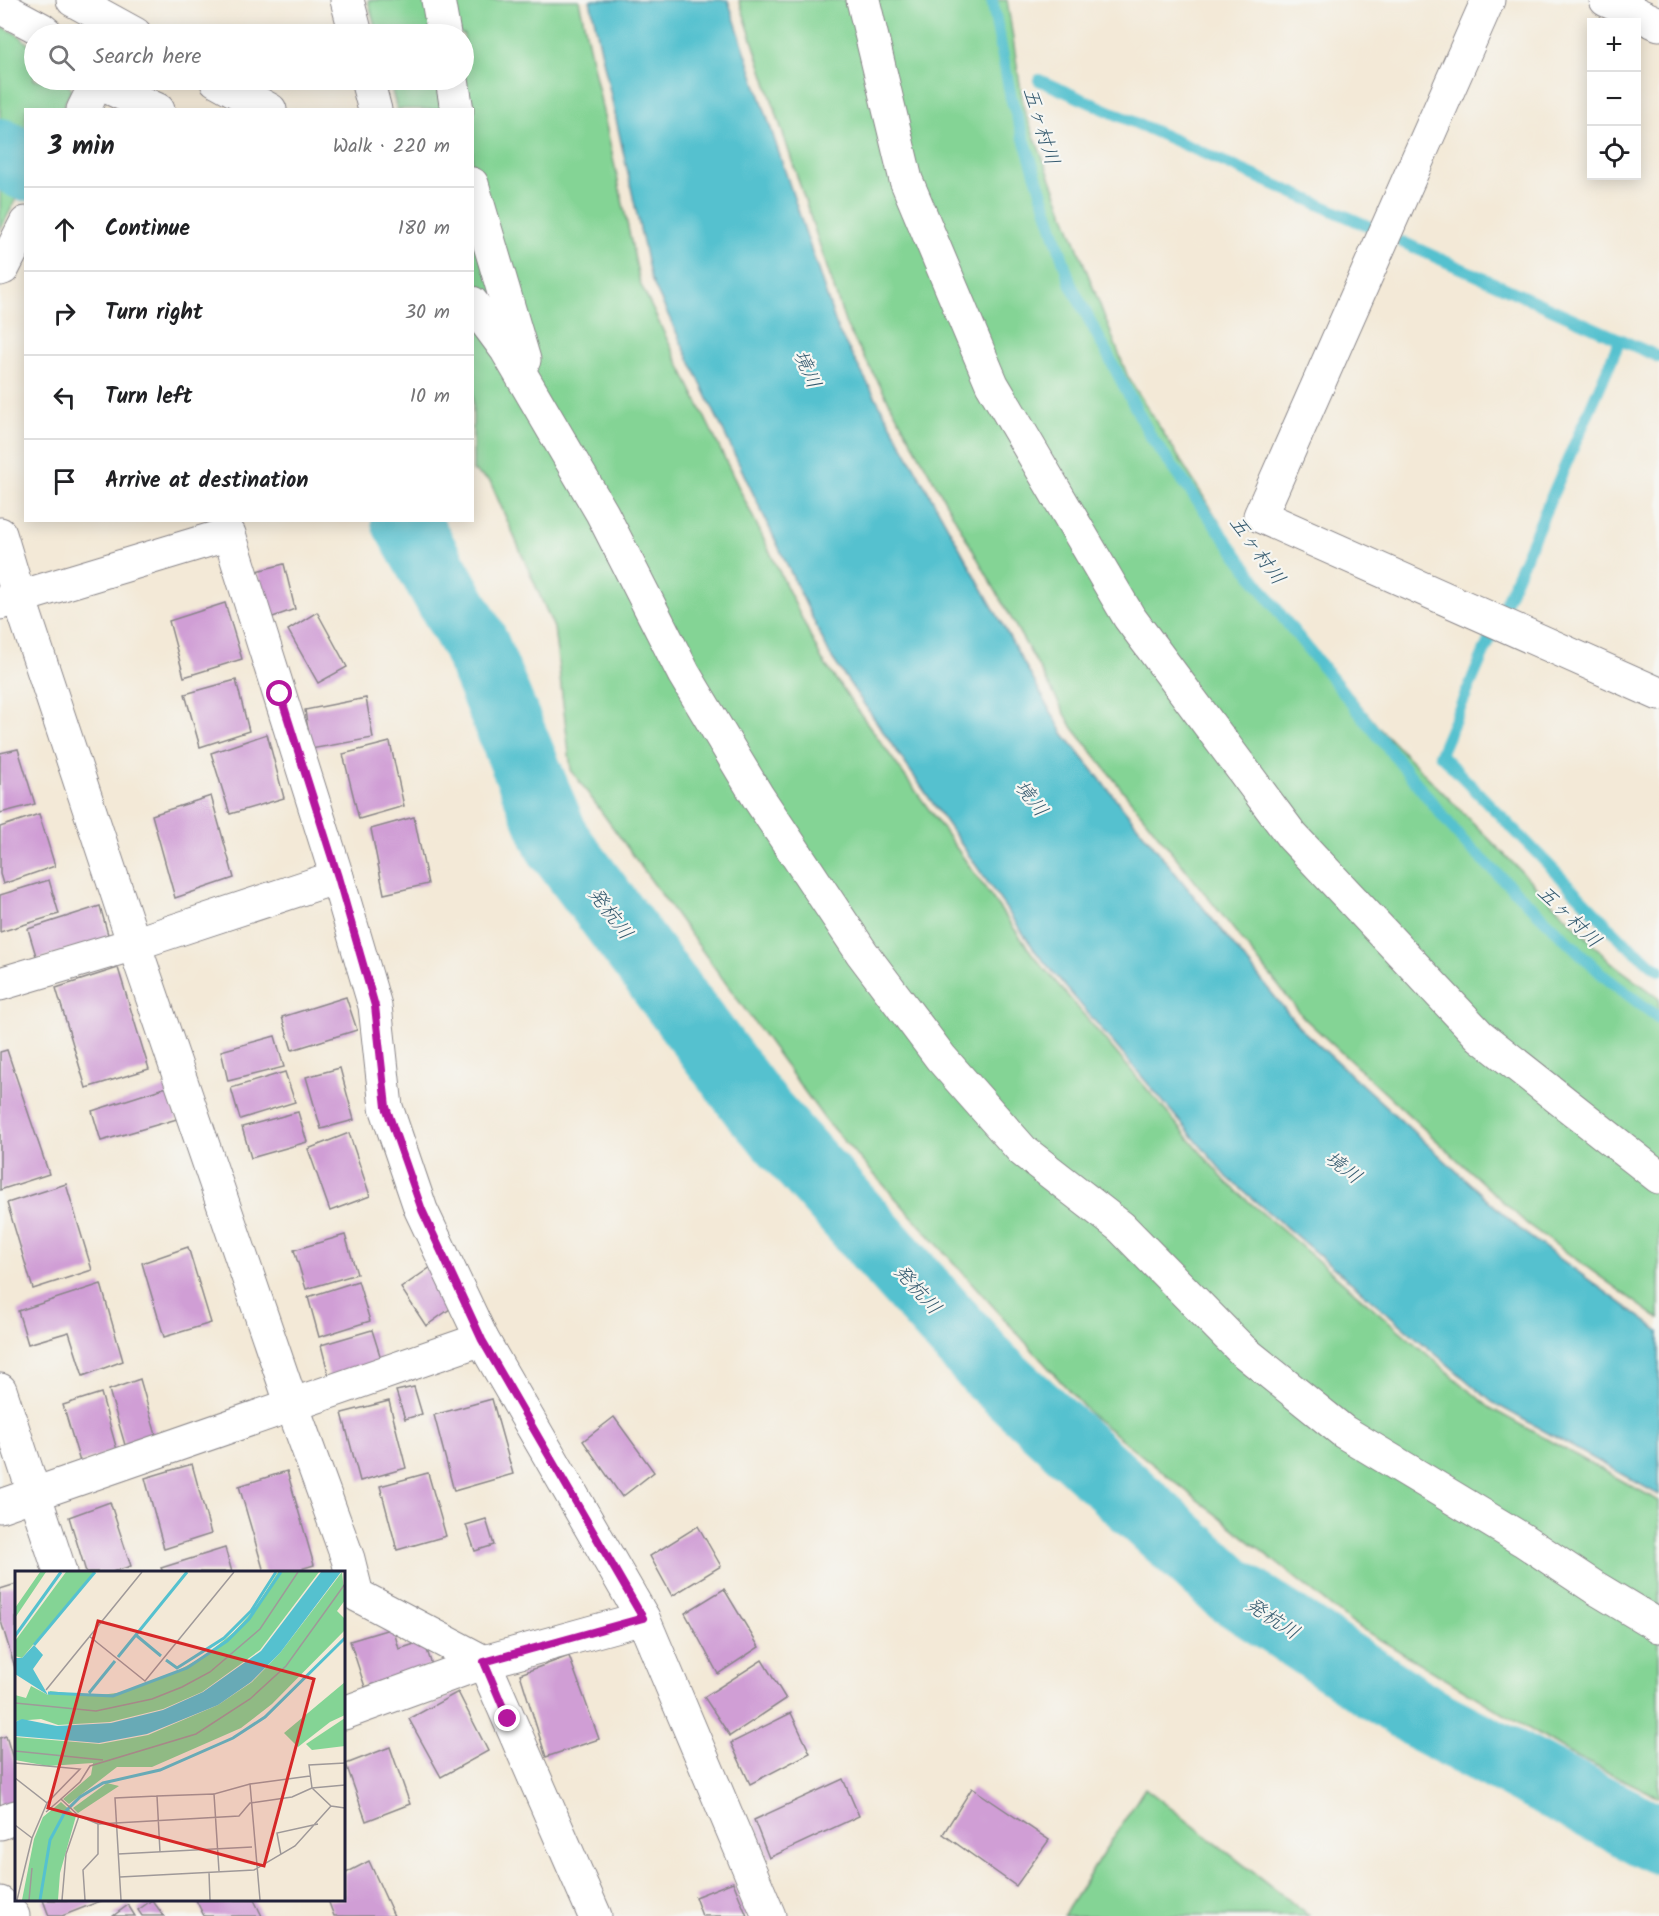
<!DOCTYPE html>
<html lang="en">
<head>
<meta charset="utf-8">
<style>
	body { margin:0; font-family:Kalam,"Klee One",sans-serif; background:#f6f6f6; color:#202124 }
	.controls { position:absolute; right:18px; top:18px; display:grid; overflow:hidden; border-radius:0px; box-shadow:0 3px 15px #0003 }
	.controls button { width:54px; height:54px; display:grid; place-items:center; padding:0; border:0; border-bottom:2px solid #e0e0e0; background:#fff; color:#202124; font:30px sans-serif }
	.stop { position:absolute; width:18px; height:18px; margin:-14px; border:4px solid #b5179e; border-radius:50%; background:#fff }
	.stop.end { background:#b5179e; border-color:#fff; box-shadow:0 2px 6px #0008 }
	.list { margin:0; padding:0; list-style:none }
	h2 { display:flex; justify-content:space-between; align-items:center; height:78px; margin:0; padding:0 24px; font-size:26px }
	h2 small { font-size:20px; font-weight:400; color:#757577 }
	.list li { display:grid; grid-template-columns:39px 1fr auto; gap:18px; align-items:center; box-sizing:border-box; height:84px; padding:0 24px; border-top:2px solid #e0e0e0 }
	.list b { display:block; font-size:22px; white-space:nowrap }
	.list em { font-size:20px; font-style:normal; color:#757577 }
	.icon { flex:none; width:33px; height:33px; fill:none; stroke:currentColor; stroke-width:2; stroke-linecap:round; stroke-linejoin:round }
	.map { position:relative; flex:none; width:1659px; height:1916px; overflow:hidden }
	.search { position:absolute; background:#fff; box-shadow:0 3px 15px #0003; left:24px; top:24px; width:450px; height:66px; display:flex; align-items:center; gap:15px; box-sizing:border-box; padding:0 21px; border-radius:33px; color:#757577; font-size:22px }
	.panel { position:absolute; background:#fff; box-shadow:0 3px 15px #0003; left:24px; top:108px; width:450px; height:414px; border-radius:0px }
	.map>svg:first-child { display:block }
</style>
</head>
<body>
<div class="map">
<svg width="1659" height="1916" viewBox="0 0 1659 1916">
	<rect width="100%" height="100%" fill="#f6f6f2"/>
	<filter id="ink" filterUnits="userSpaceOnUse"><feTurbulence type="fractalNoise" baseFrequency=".0167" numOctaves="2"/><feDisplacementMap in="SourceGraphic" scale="12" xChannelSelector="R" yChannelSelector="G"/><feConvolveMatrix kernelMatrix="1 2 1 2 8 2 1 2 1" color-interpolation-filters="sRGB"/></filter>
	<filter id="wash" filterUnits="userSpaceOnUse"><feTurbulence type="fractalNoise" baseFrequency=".008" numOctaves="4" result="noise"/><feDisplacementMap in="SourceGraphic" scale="24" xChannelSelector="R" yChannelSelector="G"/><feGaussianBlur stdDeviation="1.35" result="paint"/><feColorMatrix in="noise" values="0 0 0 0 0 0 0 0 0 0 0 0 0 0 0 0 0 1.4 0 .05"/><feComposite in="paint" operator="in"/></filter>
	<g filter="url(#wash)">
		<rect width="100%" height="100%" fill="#f3e9d7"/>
		<g fill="#84d495" stroke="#537b68" stroke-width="1.5">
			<path d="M368,0h211l61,283 182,377 211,295 193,227 264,226 169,93v296l-83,-40 -224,-134 -261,-208 -265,-294 -255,-351 -17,-142 -64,-147 -17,-10 -1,-361 -75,-1 -8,-29h75v-46h-87z"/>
			<path d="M739,0h268l17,110 104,267 121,192 130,159 234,236 46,34v321l-132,-95 -223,-206 -231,-290 -227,-403z"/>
			<path d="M0,25l20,11 14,14v30h29l9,9 -10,20 -36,1 -1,71 -25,50z"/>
			<path d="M1145,1788l163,127 2,1h-247z"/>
		</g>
		<path fill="#55c1cf" stroke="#3c7285" stroke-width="1.5" d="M590,0h138l110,330 225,403 236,294 223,204 137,100v164l-167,-93 -264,-224 -192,-226 -206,-297 -179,-376z"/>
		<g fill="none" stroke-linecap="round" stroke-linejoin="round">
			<g stroke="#55c1cf" stroke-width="12">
				<path d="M992,0l19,98 60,187 80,152 133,182 179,222 142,136 54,41"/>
				<path d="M1039,80l331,147"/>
				<path d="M1402,242l257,115"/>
				<path d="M1504,606l116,-266"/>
				<path d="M1491,636l-51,118 185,189 34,27"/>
			</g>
			<g stroke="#55c1cf" stroke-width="68">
				<path d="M0,152l26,15"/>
				<path d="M405,520l69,122 83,200 198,264 235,264 239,219 200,132 230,119"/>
			</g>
		</g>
		<g id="blocks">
			<g fill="#d09ed5">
				<path d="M284,564l11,45 -25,9 -13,-47z"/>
				<path d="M225,603l17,56 -58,18 -15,-56z"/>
				<path d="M317,612l30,55 -29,16 -30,-53z"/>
				<path d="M236,680l13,51 -49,16 -15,-53z"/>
				<path d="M366,698l7,40 -62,11 -6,-39z"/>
				<path d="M267,734l17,64 -54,16 -19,-61z"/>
				<path d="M390,742l14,64 -45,13 -16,-65z"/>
				<path d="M18,749l17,55 -35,9v-60z"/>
				<path d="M211,796l23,82 -59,20 -23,-83z"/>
				<path d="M39,814l16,52 -52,18 -3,-10v-47z"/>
				<path d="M414,817l14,67 -44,10 -13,-65z"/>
				<path d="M49,880l10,34 -59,18v-37z"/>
				<path d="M100,906l9,32 -72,21 -9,-30z"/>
				<path d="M118,968l31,101 -63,19 -30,-100z"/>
				<path d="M346,997l11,33 -65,20 -10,-33z"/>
				<path d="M275,1036l9,31 -56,14 -7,-30z"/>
				<path d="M7,1050l42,124 -49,16v-138z"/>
				<path d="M340,1068l14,52 -33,9 -15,-52z"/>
				<path d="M285,1072l10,30 -55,17 -9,-31z"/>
				<path d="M167,1087l10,32 -76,22 -9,-30z"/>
				<path d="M298,1112l9,30 -56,16 -9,-31z"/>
				<path d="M349,1133l21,63 -40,15 -22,-62z"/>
				<path d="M66,1184l26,86 -59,19 -26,-86z"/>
				<path d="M345,1235l12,39 -51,15 -12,-39z"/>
				<path d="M188,1247l23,76 -47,14 -22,-74z"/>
				<path d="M431,1267l23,39 -28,20 -25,-38z"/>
				<path d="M358,1281l12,40 -51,16 -11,-40z"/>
				<path d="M101,1284l22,77 -40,15 -14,-44 -41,12 -10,-33z"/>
				<path d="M372,1330l12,38 -53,16 -10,-39z"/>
				<path d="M140,1379l16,56 -31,10 -16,-55z"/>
				<path d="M414,1387l8,27 -17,5 -9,-28z"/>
				<path d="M101,1393l16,57 -37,12 -17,-57z"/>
				<path d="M492,1399l21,75 -59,17 -20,-76z"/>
				<path d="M389,1401l17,67 -46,13 -18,-68z"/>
				<path d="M614,1417l40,55 -32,25 -39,-56z"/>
				<path d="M192,1464l19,70 -47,15 -19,-71z"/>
				<path d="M287,1471l27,94 -23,7h-27l-25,-86z"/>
				<path d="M428,1473l18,63 -49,14 -17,-64z"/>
				<path d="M110,1502l21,64 -19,6h-26l-17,-55z"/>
				<path d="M486,1519l8,26 -19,6 -9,-26z"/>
				<path d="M698,1526l23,40 -49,30 -22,-40z"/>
				<path d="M225,1548l7,24h-69l-2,-4z"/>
				<path d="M16,1584v87l-16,-53v-29z"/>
				<path d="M724,1589l35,58 -41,27 -33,-61z"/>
				<path d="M393,1628l6,21 25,-8 8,24 -67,22 -15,-46z"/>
				<path d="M569,1656l30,83 -53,18 -26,-83z"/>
				<path d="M762,1660l24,39 -56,37 -26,-39z"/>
				<path d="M458,1692l30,59 -47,26 -32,-58z"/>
				<path d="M791,1713l19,40 -60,31 -19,-41z"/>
				<path d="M6,1736l10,33v35l-16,5v-71z"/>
				<path d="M390,1747l20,57 -44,17 -20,-57z"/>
				<path d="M843,1779l16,37 -90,42 -15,-38z"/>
				<path d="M972,1788l77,52 -33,46 -73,-52z"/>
				<path d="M369,1861l25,55h-60l-6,-16h16v-26z"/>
				<path d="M733,1882l14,34h-45l-7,-19z"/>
				<path d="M43,1900h60l-41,16h-13z"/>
				<path d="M152,1900l12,16h-22l-4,-6z"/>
				<path d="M196,1900h58l8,16h-58z"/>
				<path d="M128,1905l7,11h-22z"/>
			</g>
		</g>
	</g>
	<g filter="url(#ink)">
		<use href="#blocks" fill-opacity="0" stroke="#8a8689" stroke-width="1.5"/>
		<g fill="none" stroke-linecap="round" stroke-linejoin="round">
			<g stroke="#8a8689" stroke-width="35">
				<g id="street">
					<path d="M73,0l62,34"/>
					<path d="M347,0l9,34"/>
					<path d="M438,0l6,34"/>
					<path d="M863,0l43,180 86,204 137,233 163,219 188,200 179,141"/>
					<path d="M1488,0l-228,516 399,178"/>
					<path d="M1606,0l53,24"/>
					<path d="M0,7l41,22 6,5"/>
					<path d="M216,80l54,30"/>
					<path d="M367,80l8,30"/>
					<path d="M452,80l5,30"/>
					<path d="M83,110l14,-28 61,28"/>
					<path d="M472,184l52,176"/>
					<path d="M0,269l3,-1 23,-45"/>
					<path d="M472,303l34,46 96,164 82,161 74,123 104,156 79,105 82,93 98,76 121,123 102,82 179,108 71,47 65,39"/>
					<path d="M0,534l19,63 115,347 158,461 56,154 9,36 127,67 111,254"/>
					<path d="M0,603l229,-69 108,343"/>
					<path d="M0,984l134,-40 203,-67 38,129 11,101 35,103 61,129"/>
					<path d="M0,1390l60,182"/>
					<path d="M0,1506l482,-167 161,279"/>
					<path d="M344,1713l140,-51 159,-44 126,298"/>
					<path d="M0,1823l16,-6"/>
					<path d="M0,1903l13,13"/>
				</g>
			</g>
			<use href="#street" stroke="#fff" stroke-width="33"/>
		</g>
	</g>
	<g fill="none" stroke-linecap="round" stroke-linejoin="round" filter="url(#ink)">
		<path stroke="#b5179e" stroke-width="8" d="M280,694l58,183 37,129 11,101 36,103 60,130 161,278 -159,44 24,57"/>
	</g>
	<g text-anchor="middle" stroke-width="4.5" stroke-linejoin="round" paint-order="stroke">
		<g font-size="20" font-style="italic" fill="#345a6f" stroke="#f6f6f2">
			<text transform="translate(1042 126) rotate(73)" y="7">五ヶ村川</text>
			<text transform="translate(808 369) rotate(66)" y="7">境川</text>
			<text transform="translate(1258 550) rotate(54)" y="7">五ヶ村川</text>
			<text transform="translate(1032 798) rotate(53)" y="7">境川</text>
			<text transform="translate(611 913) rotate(53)" y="7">発杭川</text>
			<text transform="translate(1570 916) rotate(44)" y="7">五ヶ村川</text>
			<text transform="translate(1344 1167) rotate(38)" y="7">境川</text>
			<text transform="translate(918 1289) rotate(48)" y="7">発杭川</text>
			<text transform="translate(1273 1618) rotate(33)" y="7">発杭川</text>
		</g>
	</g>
	<g transform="translate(15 1571)">
		<rect width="330" height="330" fill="#f3e9d7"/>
		<path d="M25,1h6l-31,46v-10zM51,1h28l-72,86 -7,-2v-15zM263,1h41l-59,78 -58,42 -39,17 -53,13 -52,3 -17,-6 -26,2v-26l11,3 5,-12 17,9 2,-4 42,5 33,-4 47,-18 34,-19 28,-23 20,-22zM327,1l3,28 -8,11 8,8v11l-73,74 -31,24 -89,39h-35l-48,37 -6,-5 28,-24 2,-12 -45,3 -33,-6v-23l85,7 48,-9 70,-30 34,-23 28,-29zM330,111v33l-15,7 -32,25 -14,-14zM330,147v28l-33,4 -6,-6zM92,212l12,3 -41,27 -5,-5zM46,231l15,14 -16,57 -2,27h-36l12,-61 9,-22z" fill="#84d495"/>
		<path d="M306,1h20l-61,81 -29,29 -33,23 -71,29 -48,9 -84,-7v-14l7,-3 35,7 54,-3 52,-13 40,-18 58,-41zM19,74l9,10 -10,14 15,26 -33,-21v-16h7z" fill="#55c1cf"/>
		<path fill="none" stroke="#55c1cf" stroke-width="3" d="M0,65l46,-64M122,65l24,20M19,74l61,-73M103,86l69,-85M151,89l11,8 47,-30 27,-27 25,-39M33,122l65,3 74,-28 40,-27 22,-22 32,-47M74,122l26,-32M25,329l10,-60 15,-28 15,-15 23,-14 57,-13 73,-32 32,-21 80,-79"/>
		<path fill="none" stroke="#9f9999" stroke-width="1.5" d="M330,13l-59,82 -36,33 -54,35 -106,32 -10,16 -19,17 18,17 19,8 141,-8 11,-13 42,-6 20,-9 -3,-23 36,-2M74,65l56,45 89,-109M31,119l96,-118M0,132l81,8 56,-12 30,-12 28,-15 50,-43 38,-57M0,180l88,9M0,192l65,6 -33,34M0,207l32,25 -15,35 -15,62M297,217l19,18 14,2M297,217l33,-3M31,241l15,-13M0,254l17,13M145,281l-3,-56 57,-2M103,283l134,-7M266,284l-4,-22 41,-9M204,300l-5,-77 36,-10M194,301l1,28M105,306l134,-7 41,-24 36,-40M14,329l3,-32M47,329l4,-46 13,-38M70,329l-2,-30 15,-16v-30M106,329l-6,-102 42,-2M245,329l-10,-116 60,-8"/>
		<path fill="#d62828" fill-opacity="0.15" stroke="#d62828" stroke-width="3" d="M83,50l216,58 -50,187 -216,-58z"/>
		<rect width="330" height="330" fill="none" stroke="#22223b" stroke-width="3"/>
	</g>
</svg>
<div class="controls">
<button>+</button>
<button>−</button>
<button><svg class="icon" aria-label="locate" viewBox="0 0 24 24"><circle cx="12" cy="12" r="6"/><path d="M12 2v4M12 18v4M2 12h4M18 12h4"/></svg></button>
</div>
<div class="stop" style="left:280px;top:694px"></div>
<div class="stop end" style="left:508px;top:1719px"></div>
<div class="search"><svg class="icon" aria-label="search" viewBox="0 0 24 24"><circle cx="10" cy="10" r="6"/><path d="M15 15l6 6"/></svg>Search here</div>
<section class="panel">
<h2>3 min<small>Walk · 220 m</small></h2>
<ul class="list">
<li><svg class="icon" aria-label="ahead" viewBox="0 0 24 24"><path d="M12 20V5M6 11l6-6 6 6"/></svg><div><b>Continue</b></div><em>180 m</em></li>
<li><svg class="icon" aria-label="right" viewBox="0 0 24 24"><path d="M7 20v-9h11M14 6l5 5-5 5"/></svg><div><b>Turn right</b></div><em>30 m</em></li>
<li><svg class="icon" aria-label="left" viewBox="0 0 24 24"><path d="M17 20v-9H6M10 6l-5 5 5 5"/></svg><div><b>Turn left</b></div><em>10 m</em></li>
<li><svg class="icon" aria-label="arrive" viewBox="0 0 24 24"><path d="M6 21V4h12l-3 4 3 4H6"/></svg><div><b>Arrive at destination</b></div></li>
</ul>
</section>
</div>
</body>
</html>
